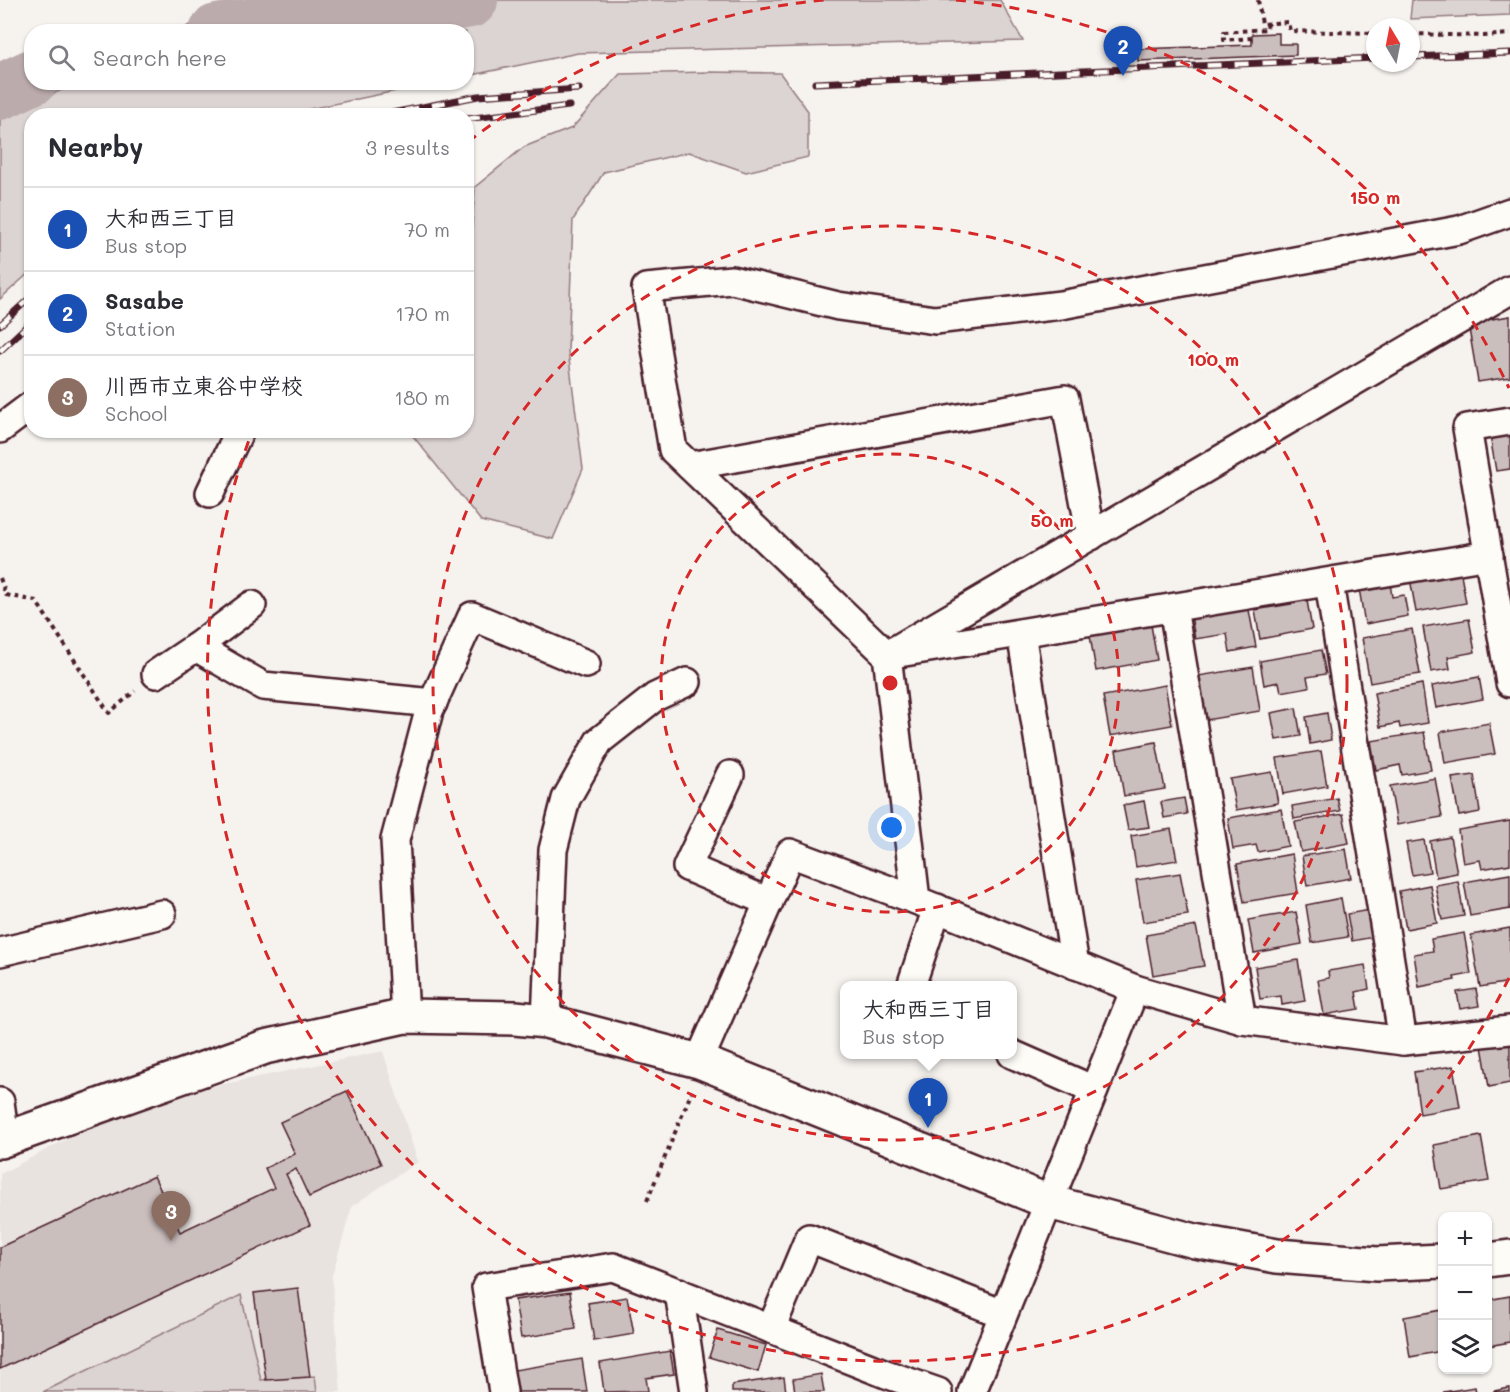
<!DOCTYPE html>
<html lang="en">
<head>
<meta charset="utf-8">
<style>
	body { margin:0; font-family:Mali,"Klee One",sans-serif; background:#f7f7f7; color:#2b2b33 }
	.controls { position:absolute; right:18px; bottom:18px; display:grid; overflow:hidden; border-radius:12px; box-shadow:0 2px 4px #0004 }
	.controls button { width:54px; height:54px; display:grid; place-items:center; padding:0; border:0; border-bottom:2px solid #e1e1e2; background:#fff; color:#2b2b33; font:30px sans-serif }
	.compass { position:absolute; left:1366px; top:18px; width:54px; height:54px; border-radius:50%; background:#fff; box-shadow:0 2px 4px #0004; rotate:350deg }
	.you { position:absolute; left:892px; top:828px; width:21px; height:21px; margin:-15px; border:4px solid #fff; border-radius:50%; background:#1a73e8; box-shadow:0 0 0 9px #1a73e833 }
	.badge { display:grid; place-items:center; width:39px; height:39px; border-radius:50%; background:#0f766e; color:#fff; font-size:20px; font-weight:700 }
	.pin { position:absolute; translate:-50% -50px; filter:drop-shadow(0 2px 3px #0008) }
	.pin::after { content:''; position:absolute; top:32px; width:21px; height:18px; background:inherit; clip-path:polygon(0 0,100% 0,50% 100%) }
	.popup { position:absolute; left:840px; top:981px; width:177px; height:78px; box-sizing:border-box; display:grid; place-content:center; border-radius:12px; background:#fff; filter:drop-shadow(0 2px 4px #0005); font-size:20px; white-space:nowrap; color:#7c7c81 }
	.popup b { font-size:22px; color:#2b2b33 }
	.popup::after { content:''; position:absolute; left:50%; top:100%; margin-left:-12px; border:12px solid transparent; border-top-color:#fff }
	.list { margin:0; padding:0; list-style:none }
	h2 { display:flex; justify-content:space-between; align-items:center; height:78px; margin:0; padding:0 24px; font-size:26px }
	h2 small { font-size:20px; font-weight:400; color:#7c7c81 }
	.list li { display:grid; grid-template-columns:39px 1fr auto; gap:18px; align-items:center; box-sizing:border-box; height:84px; padding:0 24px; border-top:2px solid #e1e1e2 }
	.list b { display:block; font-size:22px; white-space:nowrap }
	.list p { margin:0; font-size:20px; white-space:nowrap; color:#7c7c81 }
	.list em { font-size:20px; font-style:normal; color:#7c7c81 }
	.icon { flex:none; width:33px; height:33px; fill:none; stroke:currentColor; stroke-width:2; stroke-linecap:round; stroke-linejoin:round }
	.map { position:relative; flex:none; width:1510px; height:1392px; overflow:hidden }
	.search { position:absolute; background:#fff; box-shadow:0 2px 4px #0004; left:24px; top:24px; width:450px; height:66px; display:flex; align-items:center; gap:15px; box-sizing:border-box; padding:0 21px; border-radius:24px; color:#7c7c81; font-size:22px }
	.panel { position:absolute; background:#fff; box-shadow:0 2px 4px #0004; left:24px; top:108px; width:450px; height:330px; border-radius:24px }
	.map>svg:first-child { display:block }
</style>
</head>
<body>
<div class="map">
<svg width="1510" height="1392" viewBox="0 0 1510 1392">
	<rect width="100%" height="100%" fill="#f6f3ef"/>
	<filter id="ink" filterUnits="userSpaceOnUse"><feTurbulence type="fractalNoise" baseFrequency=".0167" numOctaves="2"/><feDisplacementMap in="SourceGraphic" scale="12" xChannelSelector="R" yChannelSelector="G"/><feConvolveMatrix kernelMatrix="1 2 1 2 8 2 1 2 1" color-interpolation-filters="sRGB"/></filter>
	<g filter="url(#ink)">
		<path fill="#e9e3e0" d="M383,1051l35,111 -66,44 -20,70 9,116h-341v-218l137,-72z"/>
		<g fill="#dcd4d2" stroke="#937a7e" stroke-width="1.5">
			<path d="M241,0h759l23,41 -445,12 -111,23 -1,-44 -288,-1z"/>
			<path d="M1412,0h98v15l-100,4z"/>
			<path d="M708,72l72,1 28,38v46l-62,15 -57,-20 -85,20 -31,48 -5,131 15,118 -30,70 -72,-18 -72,-90 57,-1v-132l9,-111 49,-40 48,-19 48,-54z"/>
			<path d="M76,83v-1l358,1 -153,32 -249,1 -1,155 -31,28v-180z"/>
			<path d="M241,1295l20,85 54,-4 2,16h-274z"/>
		</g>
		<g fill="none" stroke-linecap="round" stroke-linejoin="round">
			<g stroke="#bbabac" stroke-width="56">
				<path d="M217,32c52,-10 104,-18 156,-23 33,-3 65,-2 97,-9"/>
				<path d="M0,92l32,-15"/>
			</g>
		</g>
		<g fill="#cbbfbe" stroke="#4a1f2b" stroke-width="1.5">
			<path d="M1279,33v11h17v11l-158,6 -1,-12 115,-4v-11z"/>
			<path d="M1510,316v61l-32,5 -10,-59z"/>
			<path d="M1510,433v36l-14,2 -6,-35z"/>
			<path d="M1460,569l6,34 -50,9 -6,-34z"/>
			<path d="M1390,583l2,14 12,-2 4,21 -43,8 -6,-36z"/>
			<path d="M1306,595l6,34 -52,10 -5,-29 37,-6 -1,-6z"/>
			<path d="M1248,605l8,42 -26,5 -3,-18 -32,5 -4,-24z"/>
			<path d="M1469,619l6,33 -27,5 2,12 -19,3 -8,-45z"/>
			<path d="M1151,625l6,35 -61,11 -6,-35z"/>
			<path d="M1412,629l8,45 -50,9 -8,-45z"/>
			<path d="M1321,650l5,24 -19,3 2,10 -28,5 -2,-10 -15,3 -4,-24z"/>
			<path d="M1253,667l7,44 -54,9 -8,-44z"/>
			<path d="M1479,677l4,22 -47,9 -4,-22z"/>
			<path d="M1422,684l6,39 -28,5 -1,-5 -19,4 -6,-34z"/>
			<path d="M1165,685l7,40 -62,11 -7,-40z"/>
			<path d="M1296,708l5,28 -25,4 -5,-27z"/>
			<path d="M1327,713l4,27 -21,4 -4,-27z"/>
			<path d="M1489,723l6,31 -50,9 -5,-31z"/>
			<path d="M1424,732l7,38 -29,5 -2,-10 -24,5 -5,-29z"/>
			<path d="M1156,742l9,47 -41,7 -8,-46z"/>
			<path d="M1321,751l6,35 -44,8 -6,-36z"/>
			<path d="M1272,772l6,31 -42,7 -6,-31z"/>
			<path d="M1474,775l6,37 -21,4 -7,-38z"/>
			<path d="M1435,778l7,39 -45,8 -7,-39z"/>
			<path d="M1184,798l3,16 -23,4 -3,-16z"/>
			<path d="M1337,798l3,13 -46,8 -2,-13z"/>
			<path d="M1144,801l5,26 -21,3 -5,-25z"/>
			<path d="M1281,809l7,37 -30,6 -2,-7 -23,4 -5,-31z"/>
			<path d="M1343,814l6,29 -48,9 -6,-30z"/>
			<path d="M1510,821v43l-28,5 -2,-9 -17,3 -5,-33z"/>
			<path d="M1171,829l6,31 -41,7 -5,-31z"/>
			<path d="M1450,837l7,36 -21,4 -6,-36z"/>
			<path d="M1424,840l6,32 -18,3 -6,-32z"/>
			<path d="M1346,849l5,29 -44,8 -5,-30z"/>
			<path d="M1292,854l6,39 -54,9 -7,-38z"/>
			<path d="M1180,873l8,42 -45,7 -7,-42z"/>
			<path d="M1510,874v35l-40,7 -6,-34z"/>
			<path d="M1458,881l6,35 -22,4 -7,-35z"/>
			<path d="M1430,885l7,38 -31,6 -7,-38z"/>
			<path d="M1341,898l7,39 -36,6 -6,-38z"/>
			<path d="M1369,910l5,27 -22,4 -5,-27z"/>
			<path d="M1296,912l6,32 -48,9 -6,-33z"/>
			<path d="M1196,926l8,40 -51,9 -7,-40z"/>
			<path d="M1510,928v54l-30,5 -9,-52z"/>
			<path d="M1464,933l7,41 -17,3 1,3 -36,7 -5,-33 19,-3 -2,-12z"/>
			<path d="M1298,960l7,41 -23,4 -1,-9 -21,3 -5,-32z"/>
			<path d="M1365,965l4,24 -13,3 3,17 -35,6 -6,-35 11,-2 -1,-7z"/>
			<path d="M1476,989l3,17 -19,3 -3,-17z"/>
			<path d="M1510,1041v42l-21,4 -7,-41z"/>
			<path d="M1453,1066l7,41 -40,7 -6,-42z"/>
			<path d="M347,1091l34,73 -72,33 -13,-28 -10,5 24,51 -310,144v-122l154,-71 26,56 94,-44 -9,-20 30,-14 -15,-32z"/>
			<path d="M1481,1136l8,45 -48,8 -7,-44z"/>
			<path d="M298,1288l12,89 -44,3 -12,-87z"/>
			<path d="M570,1292l6,37 -55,9 -6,-38z"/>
			<path d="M1510,1296v46l-22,4v-46z"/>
			<path d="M627,1297l7,37 -40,7 -6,-38z"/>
			<path d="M1442,1310v41l-32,6 -6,-40z"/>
			<path d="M718,1330l48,15 -8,27 -49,-15z"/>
			<path d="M670,1351l4,23 -28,4 2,13 -44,1 -4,-29z"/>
			<path d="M582,1359l5,33h-69l-4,-22z"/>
			<path d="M821,1374l3,18h-29l-2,-13z"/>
			<path d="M784,1377l2,15h-54v-7z"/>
			<path d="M1475,1387l1,5h-33z"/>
			<path d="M1510,1388v4h-15l-1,-1z"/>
		</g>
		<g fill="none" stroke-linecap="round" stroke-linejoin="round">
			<g stroke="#4a1f2b" stroke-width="32">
				<g id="street">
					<path d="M1510,212l-51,18 -398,75 -126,15 -97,-14 -106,-26 -86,8 27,162 214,205 623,-365"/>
					<path d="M1510,421l-43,7 43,255"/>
					<path d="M0,429l32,-24"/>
					<path d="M690,466l375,-67 26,137"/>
					<path d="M210,493l30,-63"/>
					<path d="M1489,555l-602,100 29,245 219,89 107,31 161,21 107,-11"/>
					<path d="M1329,583l74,458"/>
					<path d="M1173,608l69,412"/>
					<path d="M1021,633l54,332"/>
					<path d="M196,647l67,39 170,17"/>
					<path d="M156,674l40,-27 56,-42"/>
					<path d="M730,775l-43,92 82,35"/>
					<path d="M0,952l162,-38"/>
					<path d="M911,986l26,-78"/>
					<path d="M405,1016l-10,-176 34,-129 43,-95 114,48"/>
					<path d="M546,1021l7,-171 13,-51 33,-58 56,-44 32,-15"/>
					<path d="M1012,1054l82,36"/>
					<path d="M699,1061l91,-208 126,47"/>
					<path d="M0,1102l5,37"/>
					<path d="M679,1292l15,100"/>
					<path d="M771,1329l38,-91 194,76"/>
					<path d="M503,1392l-17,-105 127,-20 273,107 52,18"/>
					<path d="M972,1392l163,-403"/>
				</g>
			</g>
			<g stroke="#4a1f2b" stroke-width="38">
				<g id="secondary">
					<path d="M0,1141l265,-94 140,-31 110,2 31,3 153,40 350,141 146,39 82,15 100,8 65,-3"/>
					<path d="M1488,1260l22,-3"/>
				</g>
			</g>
			<g stroke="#4a1f2b" stroke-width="4" stroke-dasharray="4.5 4.5" stroke-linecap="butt">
				<path d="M1258,0l4,24 26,-2 2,9 85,2"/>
				<path d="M1411,34l73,2 26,-2"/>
				<path d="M1252,38l-28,2v-8l43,-3 1,-6"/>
				<path d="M0,578l6,17 30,6 73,112 26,-22"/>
				<path d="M647,1201l45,-110"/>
			</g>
			<use href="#street" stroke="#fdfcf7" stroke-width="27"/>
			<use href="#secondary" stroke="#fdfcf7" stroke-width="33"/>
			<g stroke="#4a1f2b" stroke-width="7">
				<g id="rail">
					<path d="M1411,57l99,-4"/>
					<path d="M815,83l560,-25"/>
					<path d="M377,116l101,-20 101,-7"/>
					<path d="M466,119l103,-13"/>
					<path d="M0,325l32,-29"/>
					<path d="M0,351l32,-30"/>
				</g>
			</g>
			<use href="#rail" stroke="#fdfcf7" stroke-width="4.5" stroke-dasharray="14" stroke-linecap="butt"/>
		</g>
	</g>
	<g fill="none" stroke="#d62828" stroke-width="3" stroke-dasharray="10 8">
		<circle cx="890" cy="683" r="229"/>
		<circle cx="890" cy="683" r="457"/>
		<path d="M1509 978A686 686 0 0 1 252 432M468 142A686 686 0 0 1 824 0M956 0A686 686 0 0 1 1509 388"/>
	</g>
	<circle cx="890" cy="683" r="9" fill="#d62828" stroke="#fdfcf7" stroke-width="3"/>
	<g font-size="18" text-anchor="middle" font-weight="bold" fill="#d62828" stroke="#fdfcf7" stroke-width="5" stroke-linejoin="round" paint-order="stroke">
		<text x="1375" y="204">150 m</text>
		<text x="1213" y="366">100 m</text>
		<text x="1052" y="527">50 m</text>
	</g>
</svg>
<div class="controls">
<button>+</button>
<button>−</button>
<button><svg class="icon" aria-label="layers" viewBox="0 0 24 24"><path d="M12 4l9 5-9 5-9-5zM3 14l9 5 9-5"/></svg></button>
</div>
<svg class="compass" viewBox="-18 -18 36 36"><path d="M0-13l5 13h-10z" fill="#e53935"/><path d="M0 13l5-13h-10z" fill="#7c7c81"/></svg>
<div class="you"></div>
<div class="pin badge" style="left:928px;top:1128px;background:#1a4fb4">1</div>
<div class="popup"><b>大和西三丁目</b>Bus stop</div>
<div class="pin badge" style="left:1123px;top:76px;background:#1a4fb4">2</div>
<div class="pin badge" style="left:171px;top:1241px;background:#8d6e63">3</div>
<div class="search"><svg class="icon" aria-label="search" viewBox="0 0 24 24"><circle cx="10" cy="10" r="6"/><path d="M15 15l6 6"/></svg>Search here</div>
<section class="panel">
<h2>Nearby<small>3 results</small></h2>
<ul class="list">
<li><span class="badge" style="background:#1a4fb4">1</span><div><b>大和西三丁目</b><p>Bus stop</p></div><em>70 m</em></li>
<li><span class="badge" style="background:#1a4fb4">2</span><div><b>Sasabe</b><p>Station</p></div><em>170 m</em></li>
<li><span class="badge" style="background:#8d6e63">3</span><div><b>川西市立東谷中学校</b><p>School</p></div><em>180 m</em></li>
</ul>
</section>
</div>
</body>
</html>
